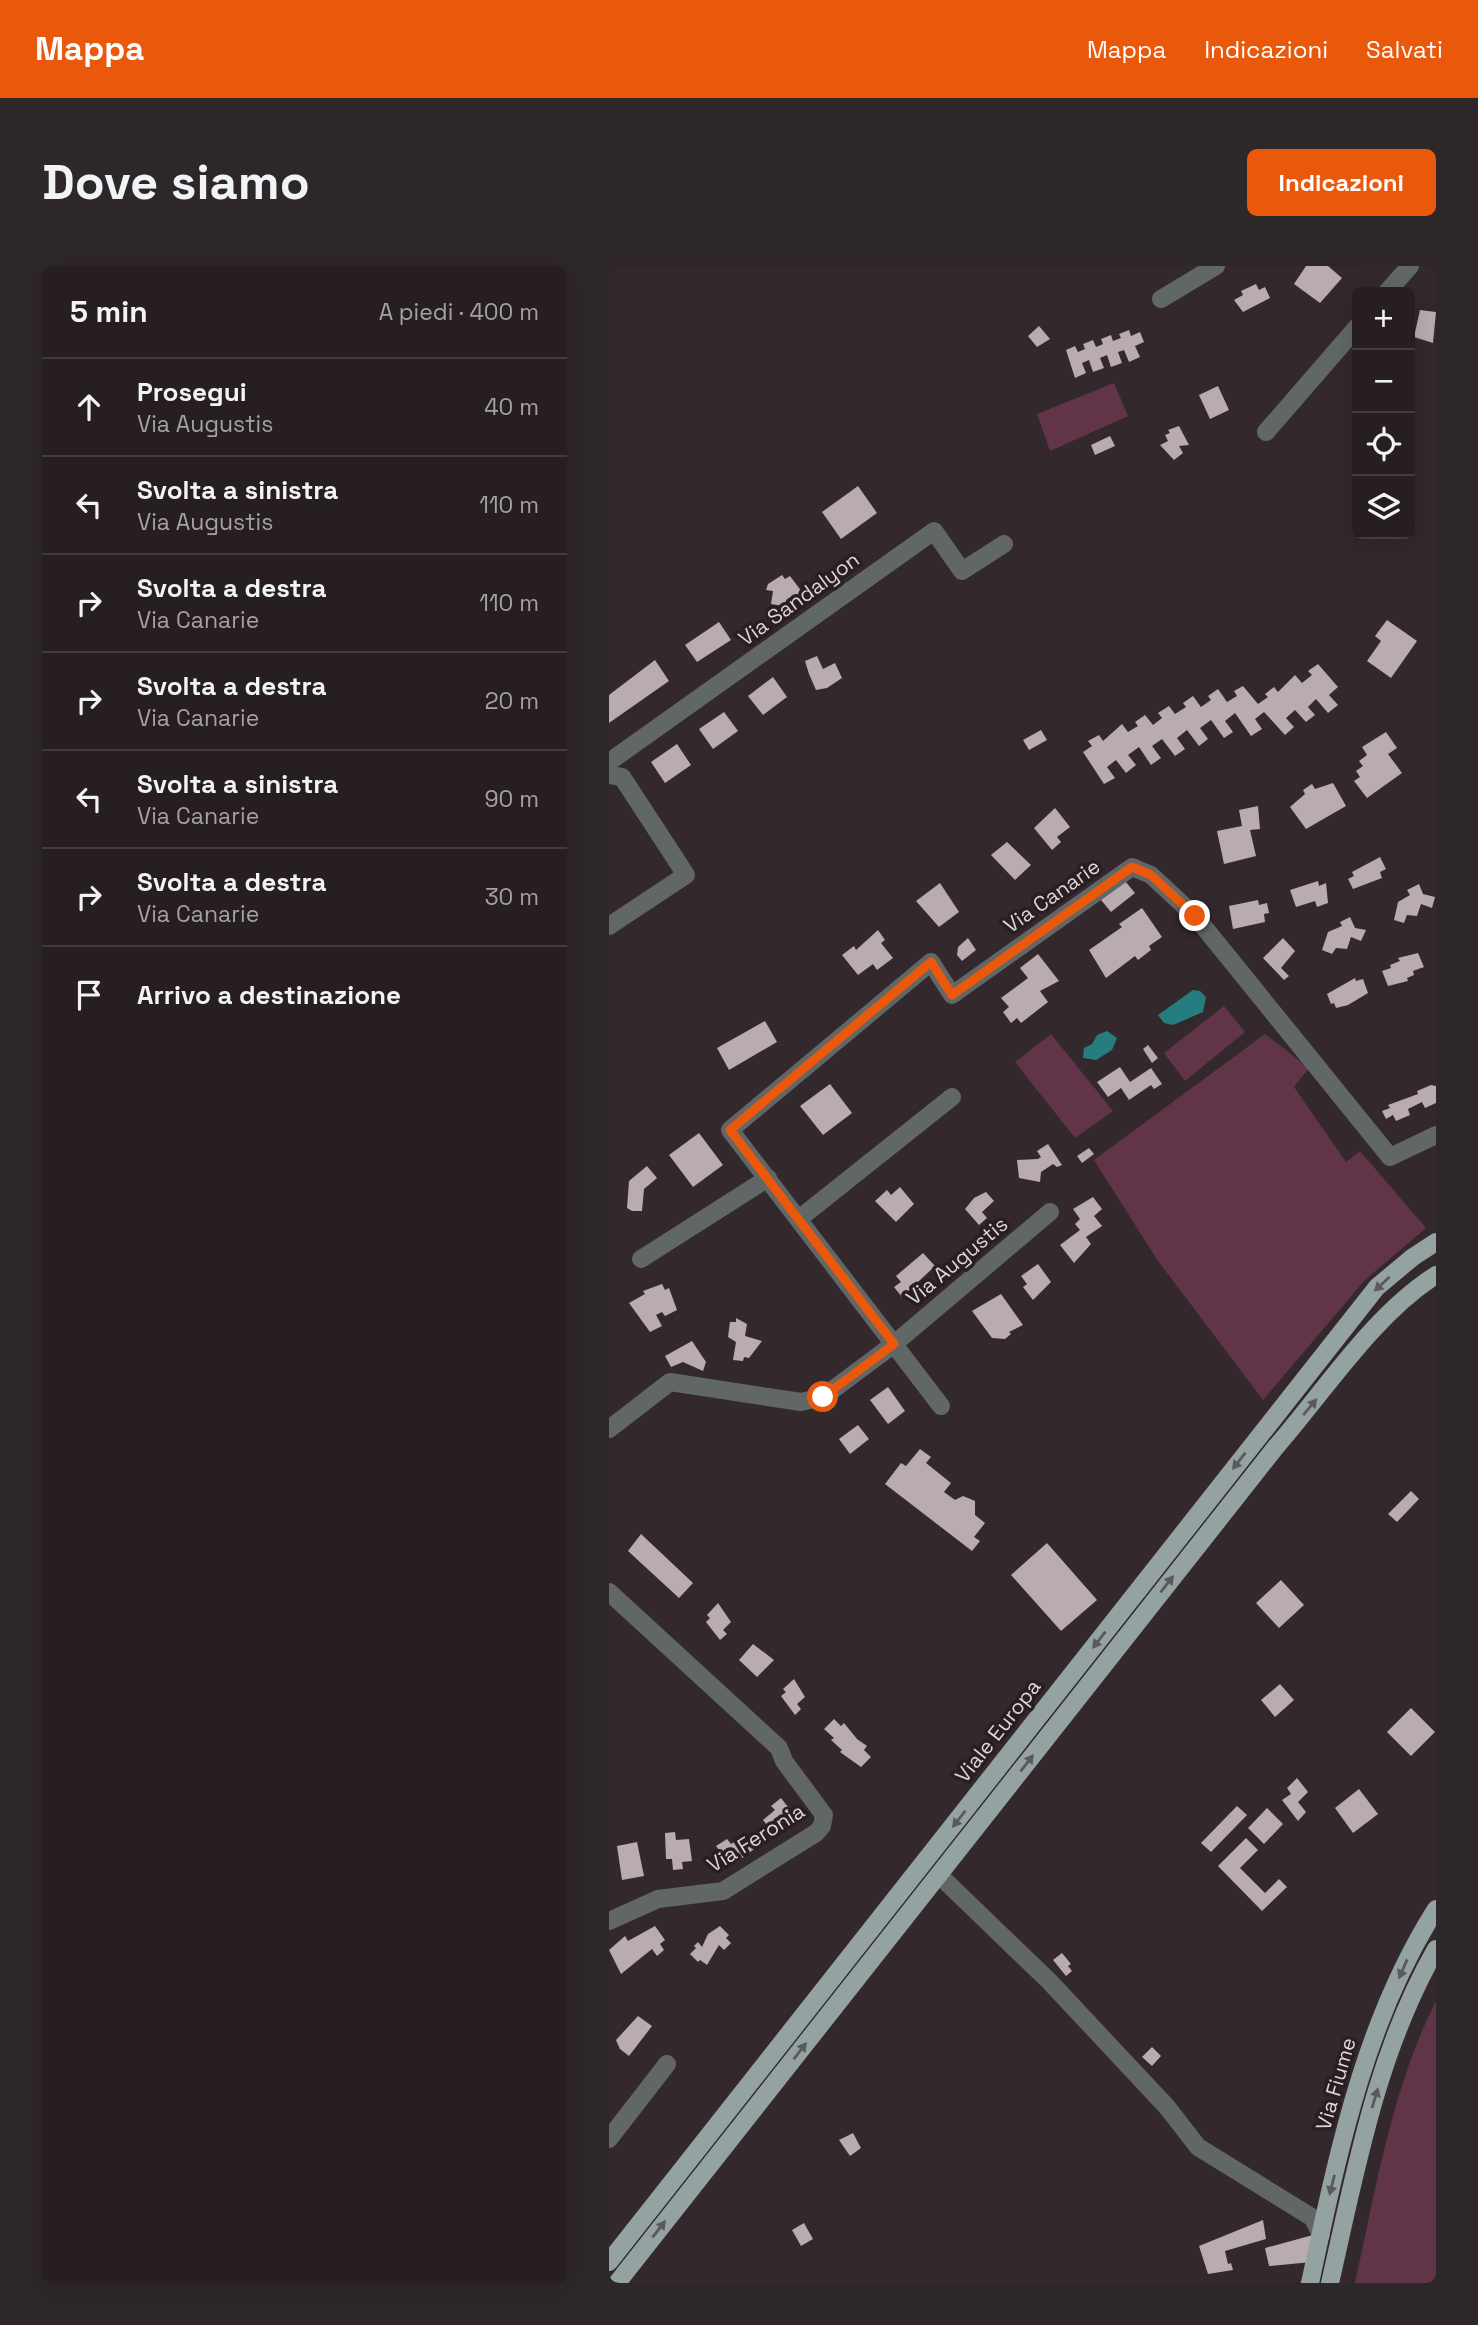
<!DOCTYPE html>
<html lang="it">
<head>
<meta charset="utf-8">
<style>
	body { margin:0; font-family:"Space Grotesk",sans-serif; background:#2e272a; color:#f1f3f6 }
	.controls { position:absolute; right:21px; top:21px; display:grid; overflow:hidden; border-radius:10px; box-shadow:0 7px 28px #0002 }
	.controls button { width:63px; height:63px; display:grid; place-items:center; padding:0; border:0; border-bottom:2px solid #423c3f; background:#261e21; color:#f1f3f6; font:35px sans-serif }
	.stop { position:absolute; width:21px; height:21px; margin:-16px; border:5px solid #ea580c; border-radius:50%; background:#fff }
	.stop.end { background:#ea580c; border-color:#fff; box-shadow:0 2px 7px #0008 }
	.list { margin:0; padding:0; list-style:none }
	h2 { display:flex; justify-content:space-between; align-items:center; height:91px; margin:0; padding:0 28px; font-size:30px }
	h2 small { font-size:23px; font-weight:400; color:#a4a2a5 }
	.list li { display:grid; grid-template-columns:46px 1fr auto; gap:21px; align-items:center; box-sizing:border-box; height:98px; padding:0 28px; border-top:2px solid #423c3f }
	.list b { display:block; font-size:26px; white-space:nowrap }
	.list p { margin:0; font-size:23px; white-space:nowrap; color:#a4a2a5 }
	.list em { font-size:23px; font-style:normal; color:#a4a2a5 }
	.icon { flex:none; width:38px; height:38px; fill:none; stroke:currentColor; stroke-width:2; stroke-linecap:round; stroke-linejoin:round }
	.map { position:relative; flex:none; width:827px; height:2017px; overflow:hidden; border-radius:10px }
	header { display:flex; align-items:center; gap:42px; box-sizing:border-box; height:98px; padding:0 35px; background:#ea580c; color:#fff }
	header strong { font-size:33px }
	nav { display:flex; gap:38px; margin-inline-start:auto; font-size:24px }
	.intro { display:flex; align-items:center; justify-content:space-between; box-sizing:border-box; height:168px; padding:0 42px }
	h1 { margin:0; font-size:49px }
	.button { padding:18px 32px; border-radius:10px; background:#ea580c; color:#fff; font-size:24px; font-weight:700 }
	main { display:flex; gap:42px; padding:0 42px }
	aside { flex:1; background:#261e21; border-radius:10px; box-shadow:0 7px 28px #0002 }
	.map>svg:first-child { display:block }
</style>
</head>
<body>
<header>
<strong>Mappa</strong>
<nav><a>Mappa</a><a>Indicazioni</a><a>Salvati</a></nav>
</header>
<div class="intro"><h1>Dove siamo</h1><a class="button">Indicazioni</a></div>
<main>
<aside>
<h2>5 min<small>A piedi · 400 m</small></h2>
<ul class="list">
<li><svg class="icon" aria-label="ahead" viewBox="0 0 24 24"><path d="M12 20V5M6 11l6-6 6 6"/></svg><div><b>Prosegui</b><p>Via Augustis</p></div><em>40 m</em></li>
<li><svg class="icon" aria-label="left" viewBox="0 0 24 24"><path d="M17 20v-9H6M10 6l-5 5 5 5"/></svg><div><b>Svolta a sinistra</b><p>Via Augustis</p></div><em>110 m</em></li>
<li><svg class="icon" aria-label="right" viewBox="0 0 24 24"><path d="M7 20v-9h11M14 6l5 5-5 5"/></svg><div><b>Svolta a destra</b><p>Via Canarie</p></div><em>110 m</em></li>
<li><svg class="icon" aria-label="right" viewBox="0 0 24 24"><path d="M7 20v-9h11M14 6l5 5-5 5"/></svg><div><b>Svolta a destra</b><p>Via Canarie</p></div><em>20 m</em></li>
<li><svg class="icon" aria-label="left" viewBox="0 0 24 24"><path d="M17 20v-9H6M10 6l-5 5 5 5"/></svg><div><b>Svolta a sinistra</b><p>Via Canarie</p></div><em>90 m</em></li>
<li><svg class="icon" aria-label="right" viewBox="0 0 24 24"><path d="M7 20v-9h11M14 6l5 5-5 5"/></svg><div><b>Svolta a destra</b><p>Via Canarie</p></div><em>30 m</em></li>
<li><svg class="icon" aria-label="arrive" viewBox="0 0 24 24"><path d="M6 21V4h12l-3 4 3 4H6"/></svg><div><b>Arrivo a destinazione</b></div></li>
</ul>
</aside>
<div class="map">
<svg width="827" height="2017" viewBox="0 0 827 2017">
	<rect width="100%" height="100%" fill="#33282c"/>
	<g fill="#623448">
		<path d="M505,117l14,33 -78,35 -13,-37z"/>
		<path d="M615,740l21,26 -60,49 -21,-28z"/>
		<path d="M442,768l62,77 -38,27 -60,-76z"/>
		<path d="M656,768l44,34 -15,19 52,75 14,-11 66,77 -61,52 -102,120 -105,-139 -64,-101z"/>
		<path d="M827,1735v282h-81c21,-95 37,-195 81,-282z"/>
	</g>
	<g fill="#257d7f">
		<path d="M584,724l7,1 6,6 -3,15 -30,13 -9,-2 -6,-8z"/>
		<path d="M498,765l10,7 -5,12 -16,10 -13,-2 1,-10 8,-4 5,-9z"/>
	</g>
	<g fill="#b9acb1">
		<path d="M697,0h22l14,12 -22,25 -26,-19z"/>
		<path d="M647,18l3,6 6,-3 5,11 -27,14 -9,-12 9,-5 -2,-4z"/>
		<path d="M811,44l16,2 -3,31 -19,-6z"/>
		<path d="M430,60l11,13 -13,8 -9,-11z"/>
		<path d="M520,64l2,6 9,-4 4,10 -9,4 5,11 -11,5 -5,-12 -6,2 4,11 -11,4 -4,-12 -7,3 4,10 -11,4 -4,-12 -7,3 4,10 -11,5 -9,-28 9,-4 3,6 7,-3 -2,-5 10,-4 3,7 7,-3 -2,-5 10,-4 2,6 8,-3 -2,-4z"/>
		<path d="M609,120l11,24 -19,9 -11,-24z"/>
		<path d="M570,160l10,19 -10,1 4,7 -9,7 -14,-15 8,-4 -3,-6 5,-2 -2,-3z"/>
		<path d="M501,170l5,10 -20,9 -4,-10z"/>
		<path d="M249,220l19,27 -36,26 -19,-27z"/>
		<path d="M173,309l3,4 5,-3 12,16 -13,15 -18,-3 2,-13 -7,-1 2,-6z"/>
		<path d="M778,354l30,21 -26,37 -24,-17 14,-20 -6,-5z"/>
		<path d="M110,356l12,18 -34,22 -12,-17z"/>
		<path d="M208,390l6,13 12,-6 7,15 -15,10 -11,2 -7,-16 -4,-13z"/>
		<path d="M46,394l14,21 -60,42v-28z"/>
		<path d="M709,398l20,23 -9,8 9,10 -10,8 -12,-14 -8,8 7,8 -9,7 -11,-12 -9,8 8,9 -9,8 -21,-23 -9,7 7,10 -11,7 -16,-23 -10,8 8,11 -9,6 -13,-18 -11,8 8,11 -9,7 -12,-16 -10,8 8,11 -10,7 -13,-17 -10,7 9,12 -10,7 -12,-18 -11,8 8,10 -10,8 -10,-13 -9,7 8,11 -11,6 -21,-32 9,-6 -4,-5 11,-6 4,6 19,-17 6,8 10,-6 -3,-4 10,-7 8,10 9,-7 -4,-5 11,-7 6,8 11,-7 -3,-4 10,-7 8,11 10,-7 -3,-4 10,-7 9,13 10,-6 -3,-5 9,-5 15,18 10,-7 -3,-3 9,-7 4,5 17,-17 7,8 10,-8 -4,-4z"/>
		<path d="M164,411l14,20 -24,18 -15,-19z"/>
		<path d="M115,446l14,19 -25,18 -14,-20z"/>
		<path d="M432,464l6,10 -18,10 -6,-10z"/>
		<path d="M777,466l11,16 -9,6 14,19 -35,25 -13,-17 6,-4 -4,-6 7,-5 -4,-5 8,-6 -5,-8z"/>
		<path d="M68,478l14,21 -26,18 -14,-21z"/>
		<path d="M724,517l13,23 -40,23 -16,-22 15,-13 -2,-4 9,-6 3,5z"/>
		<path d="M649,540l2,23 -10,1 6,26 -32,8 -7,-33 25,-5 -3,-16z"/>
		<path d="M446,542l15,19 -13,10 4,5 -9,8 -18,-22z"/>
		<path d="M398,576l24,23 -16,15 -24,-25z"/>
		<path d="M771,591l6,12 -6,3 2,6 -29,11 -5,-10 6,-3 -2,-4z"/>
		<path d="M516,615l10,12 -24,19 -10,-12z"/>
		<path d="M709,615l1,5 7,-3 2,20 -11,4 -2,-6 -19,6 -6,-17z"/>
		<path d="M331,617l19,29 -20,15 -23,-26z"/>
		<path d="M810,618l4,10 12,3 -3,11 -11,-4 -4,12 -10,-1 -3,8 -10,-3 4,-18 12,-7 -3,-5z"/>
		<path d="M649,634l1,5 8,-2 2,10 -5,1 1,8 -32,7 -4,-23z"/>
		<path d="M533,642l20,29 -13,9 2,4 -13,10 -3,-4 -29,22 -17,-28 33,-23 -3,-3z"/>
		<path d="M741,651l5,11 11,2 -5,11 -10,-4 -4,12 -11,-1 -4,6 -10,-4 6,-18 14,-6 -2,-4z"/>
		<path d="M269,664l7,10 -4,3 12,15 -16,12 -4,-6 -15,11 -16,-20 12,-9 2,4z"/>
		<path d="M359,672l8,12 -14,11 -5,-6 1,-8z"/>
		<path d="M674,672l12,13 -14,17 8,8 -5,4 -21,-22z"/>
		<path d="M809,687l6,14 -11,4 1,4 -7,3 1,3 -20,5 -6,-15 9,-3 -1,-3 10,-4 -2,-3z"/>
		<path d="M429,688l21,27 -19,10 8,11 -27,21 -4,-5 -6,5 -8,-11 6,-5 -8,-9 27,-20 -8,-10z"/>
		<path d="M746,712l1,3 7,-2 5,14 -20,12 -12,3 -2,-5 -3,1 -4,-10z"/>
		<path d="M156,755l12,21 -48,28 -12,-22z"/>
		<path d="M539,779l10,13 -6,5 -9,-14z"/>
		<path d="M511,801l10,15 21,-14 11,16 -8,5 -3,-4 -22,15 -8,-12 -13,9 -11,-15z"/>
		<path d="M221,818l22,29 -29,22 -23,-29z"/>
		<path d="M822,819l5,1v17l-11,5 -3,-6 -14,7 2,6 -14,6 -3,-6 -7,4 -4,-8 8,-3 -2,-3 30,-11 -1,-3z"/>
		<path d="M90,867l24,32 -30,22 -24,-32z"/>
		<path d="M439,878l14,21 -5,2 -4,-3 -12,8 -1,10 -21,-4 -2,-18 21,-1 3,-2 -4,-6z"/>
		<path d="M480,882l5,6 -12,9 -5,-7z"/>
		<path d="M38,900l10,12 -13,11 -2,22h-10l-5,-3 2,-27z"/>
		<path d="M291,921l14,17 -18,18 -21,-21 12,-11 4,5z"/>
		<path d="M377,926l8,9 -12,11 5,6 -8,7 -14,-16 9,-11z"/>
		<path d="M484,931l9,12 -8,7 8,10 -16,11 5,7 -17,19 -14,-18 20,-15 -5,-6 5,-5 -7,-10z"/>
		<path d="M314,987l12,13 -33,31 -8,-10 7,-5 -5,-6z"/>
		<path d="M429,998l13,18 -18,18 -10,-13 4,-3 -6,-8z"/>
		<path d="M53,1018l3,6 4,-2 8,22 -12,6 -3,-4 -6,3 6,11 -12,6 -21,-29 16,-9 -2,-3z"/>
		<path d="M392,1028l22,31 -14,7 2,2 -6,5 -13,-1 -20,-27z"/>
		<path d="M127,1052l11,6 -2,12 17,5 -13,17 -5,-1 -1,4 -10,-1 3,-18 -8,-5 2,-15h6z"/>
		<path d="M83,1075l14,21 -3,9 -20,-9 -12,5 -6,-11z"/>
		<path d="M279,1121l17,24 -17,13 -18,-24z"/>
		<path d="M249,1159l11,14 -19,15 -11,-15z"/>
		<path d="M311,1183l11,8 -5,6 25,20 -7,9 11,8 8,-4 12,5v14l10,8 -11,14 6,4 -8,10 -87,-67 16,-21 5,3z"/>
		<path d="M802,1225l8,8 -22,23 -9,-8z"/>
		<path d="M32,1268l52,49 -14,15 -51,-47z"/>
		<path d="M438,1277l50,57 -36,31 -50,-56z"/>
		<path d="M672,1314l23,25 -25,23 -23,-25z"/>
		<path d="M109,1337l13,19 -8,8 4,4 -7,6 -14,-18 4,-4 -3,-3z"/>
		<path d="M144,1378l21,16 -17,17 -18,-17z"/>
		<path d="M185,1413l11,18 -8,7 4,5 -6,6 -14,-19 5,-4 -3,-3z"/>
		<path d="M671,1418l14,16 -19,17 -14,-17z"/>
		<path d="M802,1442l24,24 -24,24 -24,-24z"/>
		<path d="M225,1453l7,7 3,-3 13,16 10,7 -3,4 7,7 -10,10 -21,-15 2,-2 -11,-10 3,-2 -10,-9z"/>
		<path d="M688,1512l11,14 -10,10 8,10 -8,9 -16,-21 9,-6 -4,-6z"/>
		<path d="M750,1523l19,25 -25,19 -18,-25z"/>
		<path d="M172,1532l10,13 -5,6 4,3 -16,14 -11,-14 12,-10 -4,-4z"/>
		<path d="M628,1540l10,9 -36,37 -10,-9z"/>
		<path d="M658,1542l16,16 -19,20 -16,-16z"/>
		<path d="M66,1566l1,8 13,-1 3,22 -10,1 1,7 -10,1 -1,-11h-6l-1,-26z"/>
		<path d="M135,1569l10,14 -17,13 -6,-5 -5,2 -10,-13 11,-7 4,5z"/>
		<path d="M637,1572l12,12 -18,18 25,25 14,-14 8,8 -25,24 -44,-45z"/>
		<path d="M28,1576l7,34 -22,4 -5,-34z"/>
		<path d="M46,1660l10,14 -5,4 4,6 -7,6 -5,-7 -31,25 -12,-24 16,-14 3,5z"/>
		<path d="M111,1660l9,9 -3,3 5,5 -7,7 -5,-5 -12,20 -7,-5 -2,2 -8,-8 6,-6 -2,-2 4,-4 4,5 6,-13z"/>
		<path d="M453,1687l9,11 -3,2 4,5 -6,5 -13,-16z"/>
		<path d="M29,1750l14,10 -23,30 -9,-7 -4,-9z"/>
		<path d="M543,1781l9,9 -9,10 -10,-9z"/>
		<path d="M244,1867l8,15 -11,8 -11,-16z"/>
		<path d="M654,1954l3,19 -41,12 3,13 3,-1 2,7 -25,4 -9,-28z"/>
		<path d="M195,1957l9,16 -12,7 -9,-16z"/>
		<path d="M704,1969l-1,27 -43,4 -4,-18z"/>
	</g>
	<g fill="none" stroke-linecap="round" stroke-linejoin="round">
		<g stroke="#616767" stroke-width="18">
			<path d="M778,26l23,-26"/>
			<path d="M552,33l55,-33"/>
			<path d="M657,166l91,-105"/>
			<path d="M0,496l325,-231 28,40 42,-27"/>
			<path d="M0,509l13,2 64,98 -77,51"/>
			<path d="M191,952l152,-121"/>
			<path d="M32,993l127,-81"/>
			<path d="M332,1140l-211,-276 201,-168 21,33 180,-128 19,8 44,41 195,241 46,-22"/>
			<path d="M0,1163l61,-47 131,20 22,-5 71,-53 156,-132"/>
			<path d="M0,1326l170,156 5,13 40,54 -2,11 -6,7 -93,58 -65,8 -49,22"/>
			<path d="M330,1609l110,106 118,126 31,40 115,71 8,17"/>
			<path d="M0,1873l58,-75"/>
		</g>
		<g stroke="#95a2a2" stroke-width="18">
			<path d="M0,1996l768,-975 36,-30 23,-15"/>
			<path d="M8,2017l658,-835c49,-56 98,-133 161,-173"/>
			<path d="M701,2017c28,-129 54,-261 126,-374"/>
			<path d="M721,2017c26,-114 47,-231 106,-334"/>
		</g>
	</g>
	<defs><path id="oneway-solid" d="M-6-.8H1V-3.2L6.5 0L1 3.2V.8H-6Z" transform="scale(1.75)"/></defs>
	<g fill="#5a595c">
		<use href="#oneway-solid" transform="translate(773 1018) rotate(137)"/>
		<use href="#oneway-solid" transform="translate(701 1141) rotate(-50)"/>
		<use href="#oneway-solid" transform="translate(630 1195) rotate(128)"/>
		<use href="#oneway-solid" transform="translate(558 1318) rotate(-52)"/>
		<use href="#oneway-solid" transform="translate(490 1374) rotate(128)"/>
		<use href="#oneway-solid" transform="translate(418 1497) rotate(-52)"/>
		<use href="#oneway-solid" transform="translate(350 1553) rotate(128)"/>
		<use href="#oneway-solid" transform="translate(794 1703) rotate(114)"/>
		<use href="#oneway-solid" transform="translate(191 1785) rotate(-52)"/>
		<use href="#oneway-solid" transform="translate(766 1832) rotate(-73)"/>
		<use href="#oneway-solid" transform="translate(723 1919) rotate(104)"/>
		<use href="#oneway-solid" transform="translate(50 1963) rotate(-52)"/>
	</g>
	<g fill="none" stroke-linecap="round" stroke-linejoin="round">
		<path stroke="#ea580c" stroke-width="9" d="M214,1131l71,-53 -164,-214 201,-168 21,33 180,-128 19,8 44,41"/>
	</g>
	<g text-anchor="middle" stroke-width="7" stroke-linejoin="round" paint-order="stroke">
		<g font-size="21" fill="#dcd5d8" stroke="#291e22">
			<text transform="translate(190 333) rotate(-36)" y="7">Via Sandalyon</text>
			<text transform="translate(443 630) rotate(-35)" y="7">Via Canarie</text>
			<text transform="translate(348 995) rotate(-40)" y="7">Via Augustis</text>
			<text transform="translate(389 1465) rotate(-52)" y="7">Viale Europa</text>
			<text transform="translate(147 1572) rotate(-32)" y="7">Via Feronia</text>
			<text transform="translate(727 1818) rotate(-74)" y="7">Via Fiume</text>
		</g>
	</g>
</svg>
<div class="controls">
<button>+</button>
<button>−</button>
<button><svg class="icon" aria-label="locate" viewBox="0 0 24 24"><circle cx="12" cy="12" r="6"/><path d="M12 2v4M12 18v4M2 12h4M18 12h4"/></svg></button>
<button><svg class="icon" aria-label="layers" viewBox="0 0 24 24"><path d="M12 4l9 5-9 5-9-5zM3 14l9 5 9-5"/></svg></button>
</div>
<div class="stop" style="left:214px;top:1131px"></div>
<div class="stop end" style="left:586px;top:650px"></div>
</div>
</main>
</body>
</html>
